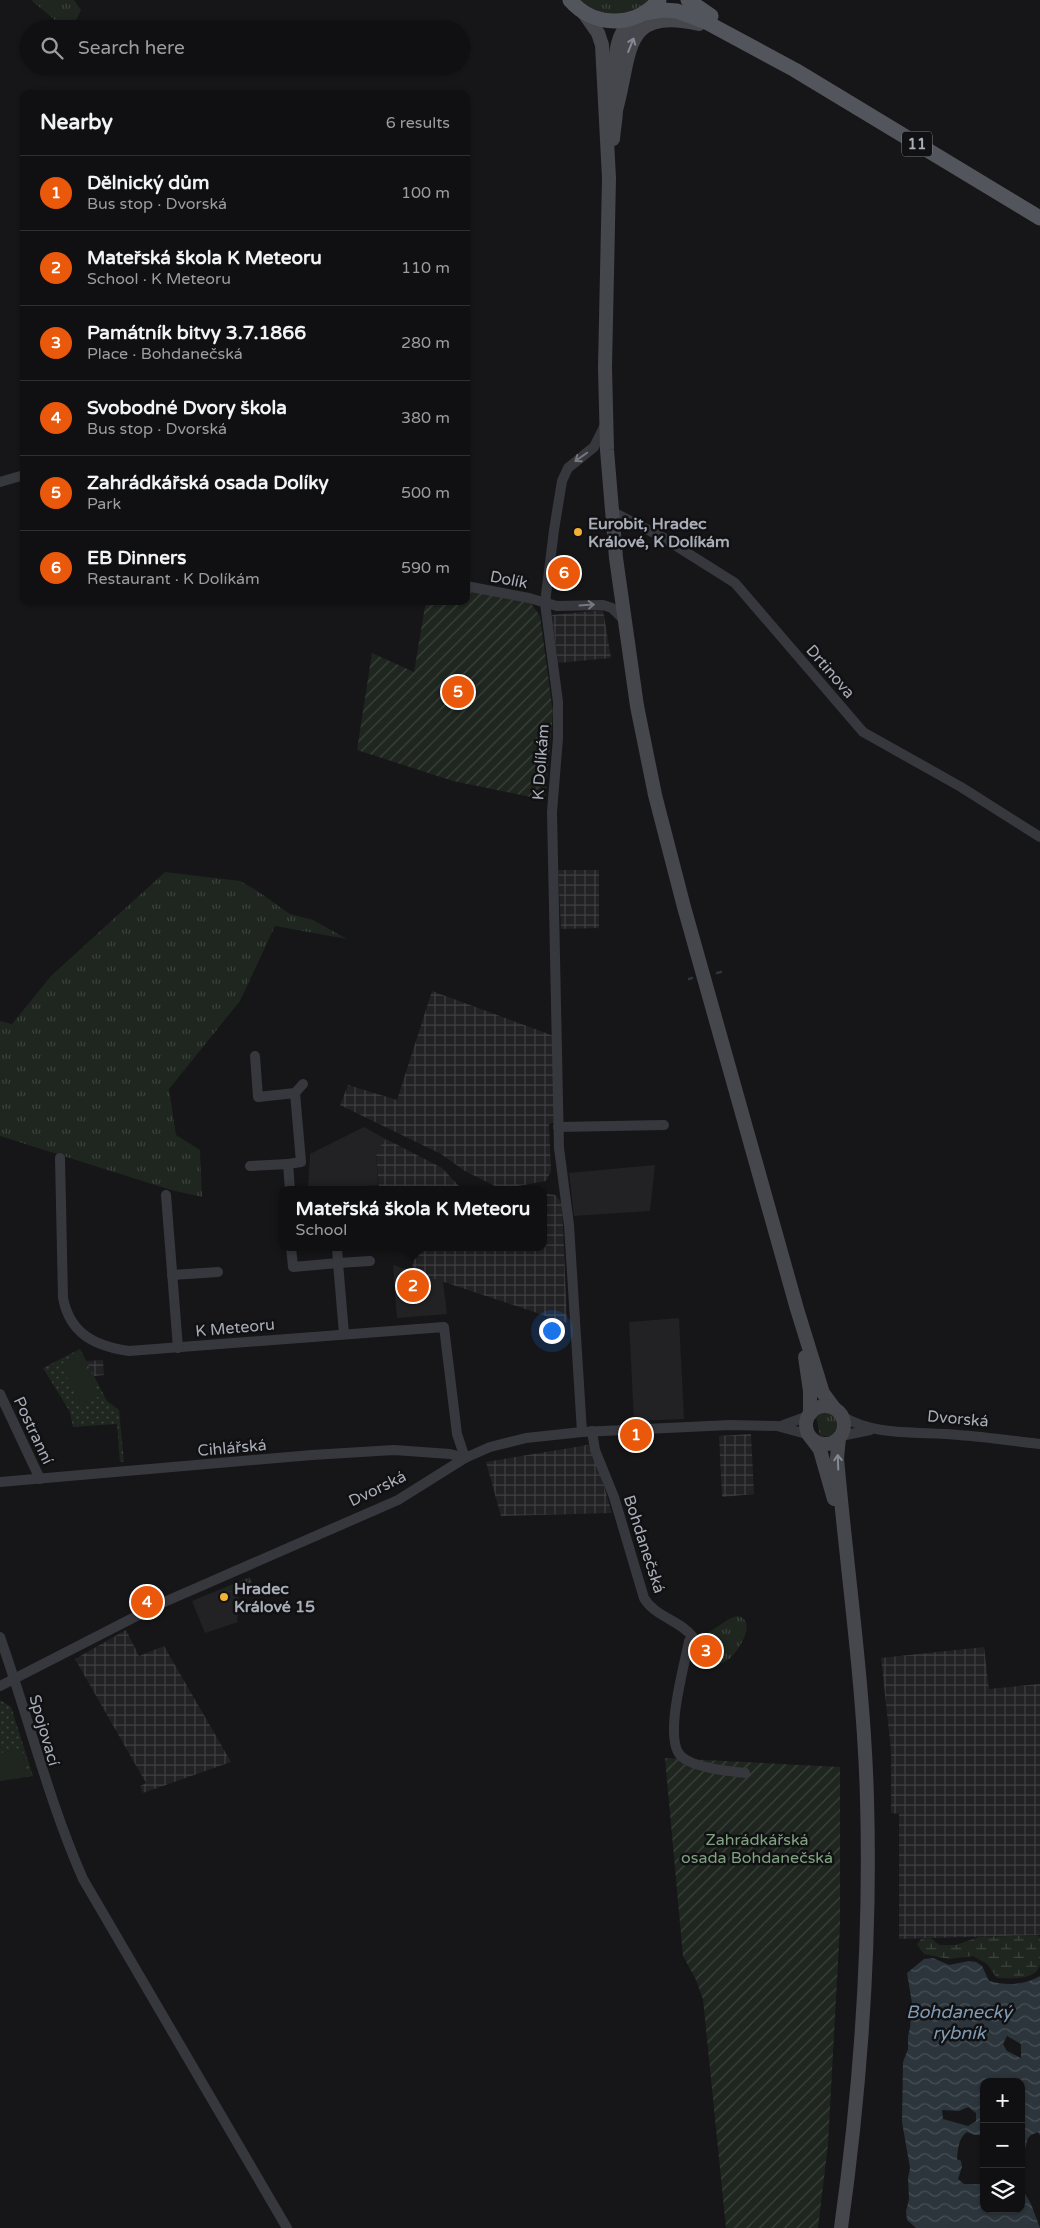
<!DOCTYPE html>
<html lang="en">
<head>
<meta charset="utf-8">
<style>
	body { margin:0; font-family:"Varela Round",sans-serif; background:#19191b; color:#f1f3f6 }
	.controls { position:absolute; right:15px; bottom:15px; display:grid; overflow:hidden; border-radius:10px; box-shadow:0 1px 4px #0004 }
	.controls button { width:45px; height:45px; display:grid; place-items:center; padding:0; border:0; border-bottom:1px solid #303032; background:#101012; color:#f1f3f6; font:25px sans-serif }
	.you { position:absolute; left:551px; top:1330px; width:18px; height:18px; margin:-12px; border:4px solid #fff; border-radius:50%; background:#1a73e8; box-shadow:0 0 0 8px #1a73e833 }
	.badge { display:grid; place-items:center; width:32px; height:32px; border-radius:50%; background:#ea580c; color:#fff; font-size:16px; font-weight:700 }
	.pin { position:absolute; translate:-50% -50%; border:2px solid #fff; box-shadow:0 1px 5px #0006 }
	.popup { position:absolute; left:279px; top:1186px; width:268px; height:65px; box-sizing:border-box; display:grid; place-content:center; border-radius:10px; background:#101012; filter:drop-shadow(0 1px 4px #0005); font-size:16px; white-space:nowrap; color:#9c9d9f }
	.popup b { font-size:19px; color:#f1f3f6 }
	.popup::after { content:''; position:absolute; left:50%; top:100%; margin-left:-10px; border:10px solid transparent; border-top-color:#101012 }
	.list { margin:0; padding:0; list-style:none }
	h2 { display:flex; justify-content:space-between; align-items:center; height:65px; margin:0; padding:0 20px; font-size:21px }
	h2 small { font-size:16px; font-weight:400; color:#9c9d9f }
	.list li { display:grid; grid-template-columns:32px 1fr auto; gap:15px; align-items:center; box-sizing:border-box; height:75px; padding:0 20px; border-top:1px solid #303032 }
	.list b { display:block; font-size:19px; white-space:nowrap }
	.list p { margin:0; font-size:16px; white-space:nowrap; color:#9c9d9f }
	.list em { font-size:16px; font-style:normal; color:#9c9d9f }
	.icon { flex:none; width:28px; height:28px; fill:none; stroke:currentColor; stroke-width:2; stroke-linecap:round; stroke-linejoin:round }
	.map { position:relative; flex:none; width:1040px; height:2228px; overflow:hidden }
	.search { position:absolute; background:#101012; box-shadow:0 1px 4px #0004; left:20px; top:20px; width:450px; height:55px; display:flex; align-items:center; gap:12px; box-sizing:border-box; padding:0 18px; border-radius:28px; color:#9c9d9f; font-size:19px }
	.panel { position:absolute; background:#101012; box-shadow:0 1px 4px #0004; left:20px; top:90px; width:450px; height:515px; border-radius:10px }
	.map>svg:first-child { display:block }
</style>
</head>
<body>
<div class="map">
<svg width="1040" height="2228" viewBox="0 0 1040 2228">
	<defs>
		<pattern id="industrial-grid" width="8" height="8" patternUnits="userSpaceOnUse" patternTransform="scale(1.25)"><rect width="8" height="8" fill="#222225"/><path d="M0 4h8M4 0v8" fill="none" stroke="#3f3f43"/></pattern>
		<pattern id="grass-tufts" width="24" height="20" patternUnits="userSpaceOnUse" patternTransform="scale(1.25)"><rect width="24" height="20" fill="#1e261f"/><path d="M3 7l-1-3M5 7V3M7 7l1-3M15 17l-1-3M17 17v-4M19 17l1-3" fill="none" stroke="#3c433d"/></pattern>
		<pattern id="wetland-marsh" width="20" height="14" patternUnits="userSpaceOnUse" patternTransform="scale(1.25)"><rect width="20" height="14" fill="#1e261f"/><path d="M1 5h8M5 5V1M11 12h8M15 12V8" fill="none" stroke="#3c433d"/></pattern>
		<pattern id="park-dots" width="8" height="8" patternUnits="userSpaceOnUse" patternTransform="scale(1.25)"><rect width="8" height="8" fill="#1e261f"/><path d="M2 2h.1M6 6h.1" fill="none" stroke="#3c433d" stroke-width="1.8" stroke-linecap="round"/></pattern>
		<pattern id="garden-furrows" width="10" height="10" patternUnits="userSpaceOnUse" patternTransform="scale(1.25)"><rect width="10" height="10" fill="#1e261f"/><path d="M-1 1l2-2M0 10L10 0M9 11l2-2" fill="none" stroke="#3c433d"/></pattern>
		<pattern id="water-waves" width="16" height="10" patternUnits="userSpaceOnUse" patternTransform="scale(1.25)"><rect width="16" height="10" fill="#2c353c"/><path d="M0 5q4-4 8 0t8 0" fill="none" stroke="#485056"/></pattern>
	</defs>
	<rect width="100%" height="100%" fill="#161618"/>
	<g fill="#222225">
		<path d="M364,1127l22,12 -10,12 2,34 -70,5 2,-36z"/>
		<path d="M655,1165l-5,46 -76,5 -5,-43z"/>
		<path d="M393,1265l50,16 4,33 -50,4z"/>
		<path d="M679,1318l5,101 -50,2 -5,-99z"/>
		<path d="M233,1584l8,20 -4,15 1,3 -33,11 -13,-32z"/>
	</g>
	<g fill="url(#industrial-grid)">
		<path d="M603,610l8,48 -53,5 -6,-48z"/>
		<path d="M558,870h41v58l-38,1z"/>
		<path d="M432,991l122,45 2,86 -7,2 2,47 -5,10 -45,8 -36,-18 -24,-17 -101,-49 8,-20 49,15z"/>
		<path d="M386,1139l56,29 17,18 7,4h-87l-3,-39z"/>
		<path d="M543,1193l12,2 7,8 5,120 -156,-52 6,-24h126z"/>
		<path d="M103,1360l1,15 -10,1 -8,-15z"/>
		<path d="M751,1434l3,60 -32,3 -3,-61z"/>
		<path d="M588,1445l11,24 13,44 -111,3 -15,-54z"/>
		<path d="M126,1630l13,26 25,-10 67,116 -88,31 -3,-7 6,-3 -71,-124z"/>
		<path d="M984,1647l5,42 51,-5v251l-141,4v-125l-8,-1v-63l-10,-92z"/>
	</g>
	<g fill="url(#grass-tufts)">
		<path d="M31,0h43l7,10 -7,14 -5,5 -8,-4z"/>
		<path d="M580,0h71c-27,17 -45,20 -71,0z"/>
		<path d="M165,872l75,9 16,9 34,24 23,6 34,19 -72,-13 -35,75 -71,88 7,46 24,15 2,47 -31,-7 -171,-54v-115l12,3 39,-48z"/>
		<path d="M826,1412l10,5 2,11 -7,8h-11l-4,-20z"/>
		<path d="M250,1577l2,5 -2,4 -24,7 -2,-5z"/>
		<path d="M737,1616c22,4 1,37 -9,44 -9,7 -23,5 -34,5 -7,-7 -3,-14 -1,-22l36,-24z"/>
	</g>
	<path fill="url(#wetland-marsh)" d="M1036,1935l4,2c0,9 0,20 0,28 -4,16 -30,13 -43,13l-10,-14 -14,-8 -24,3 -25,-5 -7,-9 4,-6 10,-1 8,7h17l23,-8z"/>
	<g fill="url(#park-dots)">
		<path d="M80,1349l27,52 12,9 5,52h-4l-3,-38 -44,3 -3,-15 -27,-44z"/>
		<path d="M0,1700l11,7 22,69 -33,5z"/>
	</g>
	<g fill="url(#garden-furrows)">
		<path d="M466,590l64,12 10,14 13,97 -8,87 -92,-19 -96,-31 15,-97 42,19 12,-71h40z"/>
		<path d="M665,1758l175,9v158l-12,219 -10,84h-92l-23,-229 -7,-19 -13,-24z"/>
	</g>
	<g fill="#1e261f">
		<path d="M81,1355l19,41 -20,9 -19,-41z"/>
		<path d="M22,1749l5,27 -27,5v-28z"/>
	</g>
	<path fill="url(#water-waves)" fill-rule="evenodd" d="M933,1958l16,7 20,-4 7,1 6,4 7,15c18,5 35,4 51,-5v159l-2,-3 -7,3 -3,3 -4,15 -2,28 2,11 7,12 9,24h-124l-9,-8 -1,-9 3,-12 -1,-21 2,-10 -8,-46 1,-60 5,-13v-13l2,-8 2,-25 -5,-30 17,-14zM1007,2036l14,8v14l-14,-7 -4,-7zM984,2082h37v127h-37v-25h-20l-6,-5 4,-12 -1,-6 -4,-2c1,-9 1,-21 10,-27l8,3h9zM968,2107l8,6v8l-8,5 -25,-7 -1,-9 17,1z"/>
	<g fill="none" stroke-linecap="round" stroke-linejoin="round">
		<g stroke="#2c353c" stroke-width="2.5">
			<path d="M717,973l4,-1"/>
			<path d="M689,979l3,-1"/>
		</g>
		<g stroke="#37383d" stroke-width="10">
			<path d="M0,482l24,-7"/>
			<path d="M611,511l51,26 73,46 128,149 98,55 79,50"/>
			<path d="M466,586l63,12 28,8 46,-1 9,3 11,11"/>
			<path d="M255,1056l3,41 37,-4 6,69 -13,2"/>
			<path d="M295,1093l8,-9"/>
			<path d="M558,1127l106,-2"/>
			<path d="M60,1158l3,140c7,36 32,48 66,53l315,-24 13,107 8,24"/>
			<path d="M250,1166l38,-2 2,26"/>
			<path d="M166,1195l12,153"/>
			<path d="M291,1247l2,20 45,-4 6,71"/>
			<path d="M337,1247l1,16 32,-2"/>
			<path d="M172,1275l46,-3"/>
			<path d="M0,1394l40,85"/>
			<path d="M842,1416c32,21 80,15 117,19 27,2 54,6 81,9"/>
			<path d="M781,1426l27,-10"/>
			<path d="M592,1431l3,19 19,47 30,101c11,19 36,22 49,39l-4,4c-4,23 -27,100 -7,116 13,11 46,14 63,16"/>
			<path d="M582,1432l-13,-207 -10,-77 -7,-336 6,-74v-36l-13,-99 9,-73 8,-49 6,-13 26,-21 11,-22"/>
			<path d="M841,1436l29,-6"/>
			<path d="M0,1482l312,-27 82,-5 56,4 15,4"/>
			<path d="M0,1637c29,82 48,162 83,242l204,349"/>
			<path d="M0,1686l162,-83 236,-103 67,-42 25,-11 36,-9 56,-6 148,-7 47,1 33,9"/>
		</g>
		<g stroke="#45474d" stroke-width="14">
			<path d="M584,13l14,20 4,12 7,133 -4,189 2,83 9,108 21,148 18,89 29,112 113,402 26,84 11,15"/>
			<path d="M616,110c16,-56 5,-104 83,-86"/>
			<path d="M613,139c1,-11 3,-21 3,-31 1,-30 -9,-73 21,-91"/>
			<path d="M805,1357l5,34v23"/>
			<circle cx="825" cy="1425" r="19"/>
			<path d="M839,1438l-2,20c10,114 27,227 30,341 4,144 -6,286 -26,429"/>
			<path d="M812,1439l8,11 14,49"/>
		</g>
		<g stroke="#53555c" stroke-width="15">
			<path d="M570,0c24,28 65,28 89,0"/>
			<path d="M688,0l23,16"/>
			<path d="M644,13l19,-3 14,1 29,11 89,48 245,148"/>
		</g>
	</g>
	<defs><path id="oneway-shaft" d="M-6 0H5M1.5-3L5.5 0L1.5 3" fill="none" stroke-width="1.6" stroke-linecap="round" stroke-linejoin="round" transform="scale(1.25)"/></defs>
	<g stroke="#858993">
		<use href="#oneway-shaft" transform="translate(631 45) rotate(-68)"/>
		<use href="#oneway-shaft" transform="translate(838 1462) rotate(-92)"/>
	</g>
	<g stroke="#757881">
		<use href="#oneway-shaft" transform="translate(581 457) rotate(145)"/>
		<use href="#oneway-shaft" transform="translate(587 605) rotate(-4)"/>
	</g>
	<g fill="#f2b134" stroke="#111113" stroke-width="2">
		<circle cx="578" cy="532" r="5"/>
		<circle cx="224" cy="1597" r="5"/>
	</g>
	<g text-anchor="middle" stroke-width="5" stroke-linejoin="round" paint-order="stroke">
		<rect fill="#111113" stroke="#7b7e86" stroke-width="1" x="902" y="131.5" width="30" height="25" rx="4"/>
		<g font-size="15" font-weight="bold" fill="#a8adb8">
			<text x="917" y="149">11</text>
		</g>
		<g font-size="16" font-weight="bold" fill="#a8adb8" stroke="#111113" text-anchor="start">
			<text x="588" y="529">Eurobit, Hradec<tspan x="588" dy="18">Králové, K Dolíkám</tspan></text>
			<text x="234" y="1594">Hradec<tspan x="234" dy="18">Králové 15</tspan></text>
		</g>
		<g font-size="16" fill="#a8adb8" stroke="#111113">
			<text transform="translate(509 579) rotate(11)" y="6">Dolík</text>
			<text transform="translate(831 671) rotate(49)" y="6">Drtinova</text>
			<text transform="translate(540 762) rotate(-86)" y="6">K Dolíkám</text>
			<text transform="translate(235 1327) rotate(-5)" y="6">K Meteoru</text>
			<text transform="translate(958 1418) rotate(5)" y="6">Dvorská</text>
			<text transform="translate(34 1430) rotate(65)" y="6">Postranní</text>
			<text transform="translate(232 1447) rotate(-5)" y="6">Cihlářská</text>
			<text transform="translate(377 1488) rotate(-26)" y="6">Dvorská</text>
			<text transform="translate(645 1544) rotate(72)" y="6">Bohdanečská</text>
			<text transform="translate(45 1730) rotate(74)" y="6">Spojovací</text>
		</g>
		<g font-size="16" fill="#7fa381" stroke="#111113">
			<text x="757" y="1845">Zahrádkářská<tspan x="757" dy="18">osada Bohdanečská</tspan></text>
		</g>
		<g font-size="18" font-style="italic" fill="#7f9bb3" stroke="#111113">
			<text x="959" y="2018">Bohdanecký<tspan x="959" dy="21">rybník</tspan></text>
		</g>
	</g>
</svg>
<div class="controls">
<button>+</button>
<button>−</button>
<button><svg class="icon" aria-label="layers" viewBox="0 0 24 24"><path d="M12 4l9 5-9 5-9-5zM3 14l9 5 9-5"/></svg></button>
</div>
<div class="you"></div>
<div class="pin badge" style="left:636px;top:1435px">1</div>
<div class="pin badge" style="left:413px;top:1286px">2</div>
<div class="popup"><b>Mateřská škola K Meteoru</b>School</div>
<div class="pin badge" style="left:706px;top:1651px">3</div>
<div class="pin badge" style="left:147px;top:1602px">4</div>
<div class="pin badge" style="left:458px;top:692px">5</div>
<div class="pin badge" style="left:564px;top:573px">6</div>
<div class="search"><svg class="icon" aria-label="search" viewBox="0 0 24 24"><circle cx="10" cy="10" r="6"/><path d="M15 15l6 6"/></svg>Search here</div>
<section class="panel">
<h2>Nearby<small>6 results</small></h2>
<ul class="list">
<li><span class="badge">1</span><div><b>Dělnický dům</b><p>Bus stop · Dvorská</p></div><em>100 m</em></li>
<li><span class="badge">2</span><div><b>Mateřská škola K Meteoru</b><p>School · K Meteoru</p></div><em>110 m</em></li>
<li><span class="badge">3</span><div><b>Památník bitvy 3.7.1866</b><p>Place · Bohdanečská</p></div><em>280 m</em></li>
<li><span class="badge">4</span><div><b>Svobodné Dvory škola</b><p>Bus stop · Dvorská</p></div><em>380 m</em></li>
<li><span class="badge">5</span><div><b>Zahrádkářská osada Dolíky</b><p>Park</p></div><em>500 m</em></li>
<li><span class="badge">6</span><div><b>EB Dinners</b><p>Restaurant · K Dolíkám</p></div><em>590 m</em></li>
</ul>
</section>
</div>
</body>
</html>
